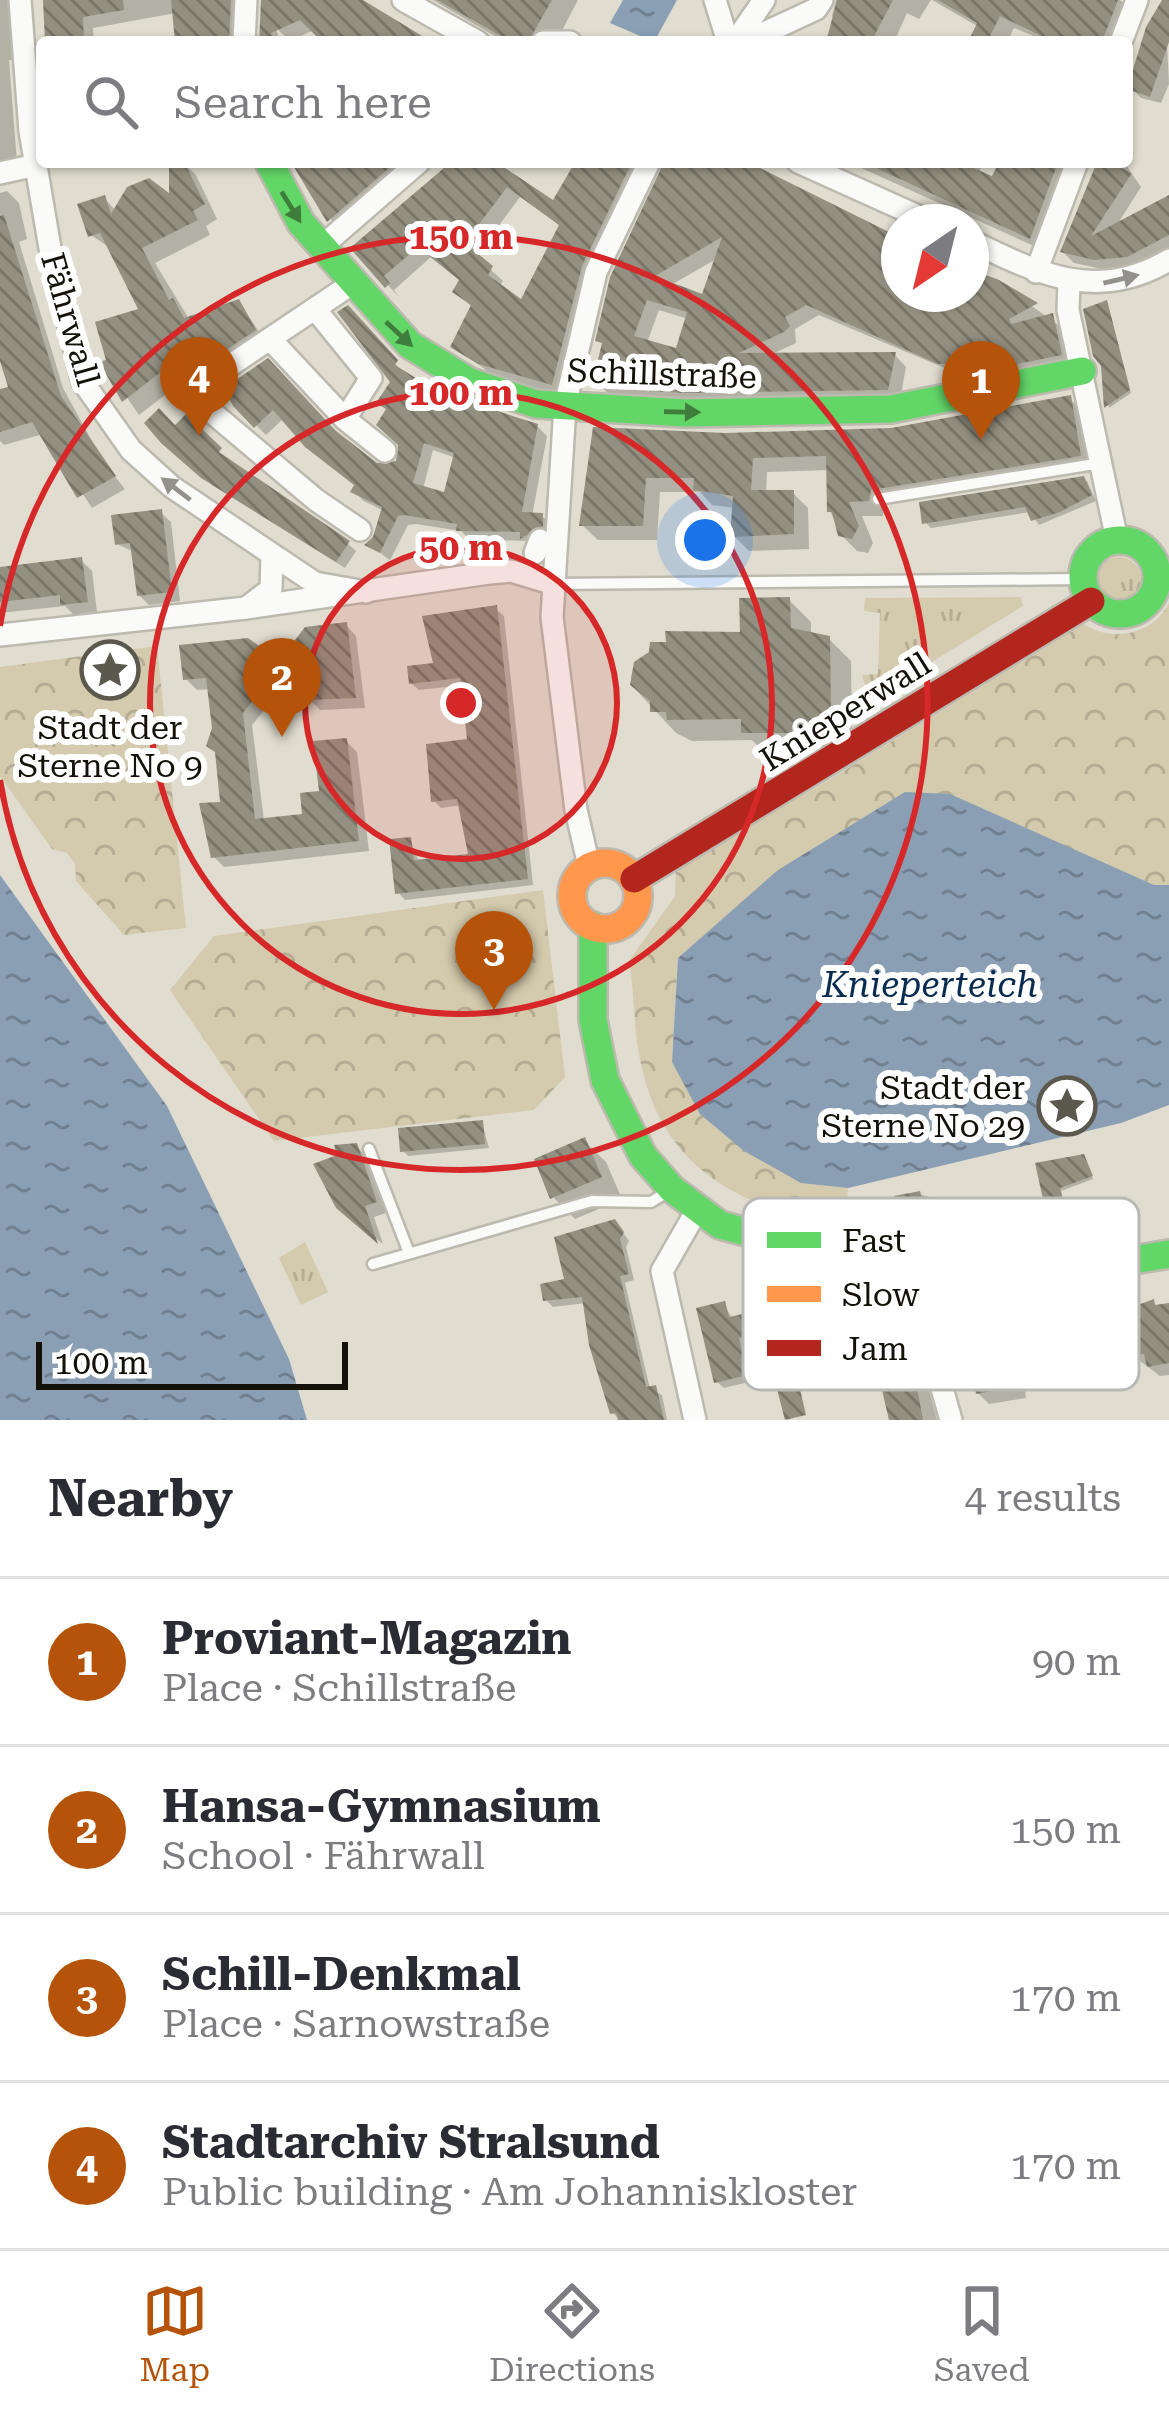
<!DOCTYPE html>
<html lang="en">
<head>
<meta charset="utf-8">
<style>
	body { margin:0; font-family:"Roboto Serif",serif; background:#f2f2f3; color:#2b2b33 }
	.compass { position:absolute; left:881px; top:204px; width:108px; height:108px; border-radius:50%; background:#fff; box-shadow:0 3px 9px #0004; rotate:215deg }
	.scale { position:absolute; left:36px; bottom:30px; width:312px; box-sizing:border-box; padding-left:12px; border:6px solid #141109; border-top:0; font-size:33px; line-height:42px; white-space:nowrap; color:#141109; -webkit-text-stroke:9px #fff; paint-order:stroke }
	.you { position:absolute; left:705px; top:540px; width:42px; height:42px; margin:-30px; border:9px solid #fff; border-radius:50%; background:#1a73e8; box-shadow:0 0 0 18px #1a73e833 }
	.badge { display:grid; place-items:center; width:78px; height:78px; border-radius:50%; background:#b45309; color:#fff; font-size:39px; font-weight:700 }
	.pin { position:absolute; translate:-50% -99px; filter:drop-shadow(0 3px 6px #0008) }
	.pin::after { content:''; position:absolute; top:63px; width:42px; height:36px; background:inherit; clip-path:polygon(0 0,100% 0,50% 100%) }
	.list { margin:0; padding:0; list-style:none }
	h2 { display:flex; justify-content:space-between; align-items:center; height:156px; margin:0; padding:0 48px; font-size:51px }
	h2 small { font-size:39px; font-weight:400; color:#7c7c81 }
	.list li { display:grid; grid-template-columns:78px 1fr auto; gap:36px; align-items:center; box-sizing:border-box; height:168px; padding:0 48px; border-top:3px solid #e1e1e2 }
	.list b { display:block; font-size:45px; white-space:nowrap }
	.list p { margin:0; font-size:39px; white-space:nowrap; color:#7c7c81 }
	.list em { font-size:39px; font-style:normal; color:#7c7c81 }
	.icon { flex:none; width:66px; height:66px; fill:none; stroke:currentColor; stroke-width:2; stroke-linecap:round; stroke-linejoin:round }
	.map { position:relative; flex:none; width:1169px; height:1420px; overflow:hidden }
	.search { position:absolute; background:#fff; box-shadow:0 3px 9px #0004; left:36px; right:36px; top:36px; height:132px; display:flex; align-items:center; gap:30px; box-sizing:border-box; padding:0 42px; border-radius:12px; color:#7c7c81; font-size:45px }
	.sheet { height:828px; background:#fff }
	nav { display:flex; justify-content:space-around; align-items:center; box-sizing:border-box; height:168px; border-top:3px solid #e1e1e2; background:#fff; font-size:33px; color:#7c7c81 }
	nav a { display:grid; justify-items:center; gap:6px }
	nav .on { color:#b45309 }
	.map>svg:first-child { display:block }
</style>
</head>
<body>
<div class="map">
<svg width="1169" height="1420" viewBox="0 0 1169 1420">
	<defs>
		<pattern id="grass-tufts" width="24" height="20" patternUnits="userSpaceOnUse" patternTransform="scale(3)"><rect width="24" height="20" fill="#d4caad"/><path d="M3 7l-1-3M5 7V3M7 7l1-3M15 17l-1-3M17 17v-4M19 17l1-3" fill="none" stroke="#b5ac94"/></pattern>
		<pattern id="park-crowns" width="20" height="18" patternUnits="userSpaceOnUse" patternTransform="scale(3)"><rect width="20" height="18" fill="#d4caad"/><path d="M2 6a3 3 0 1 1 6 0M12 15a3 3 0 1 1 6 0" fill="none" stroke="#b5ac94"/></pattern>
		<pattern id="water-ripples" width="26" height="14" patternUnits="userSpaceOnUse" patternTransform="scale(3)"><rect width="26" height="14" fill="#8a9fb4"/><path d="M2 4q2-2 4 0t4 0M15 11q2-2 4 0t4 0" fill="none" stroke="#708091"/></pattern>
		<pattern id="building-back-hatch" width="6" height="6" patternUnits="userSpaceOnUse" patternTransform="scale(3)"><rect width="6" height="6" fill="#949081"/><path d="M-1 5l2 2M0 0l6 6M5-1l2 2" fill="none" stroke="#787468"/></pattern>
	</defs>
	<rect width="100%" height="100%" fill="#e0dccf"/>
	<g fill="url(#grass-tufts)">
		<circle cx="1119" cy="579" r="22"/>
		<path d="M1021,597l2,9 -153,94 -8,-25 16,-1 2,-61 -16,-2 1,-13z"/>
		<path d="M305,1242l23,50 -27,13 -22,-47z"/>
	</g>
	<g fill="url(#park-crowns)">
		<path d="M1169,603v282h-15l-92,-40 -332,71 -52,42 -6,104c57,70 79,115 176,126l-3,42c-100,-24 -180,-55 -204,-166 -8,-33 -6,-69 -12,-103l46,-65 1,-30 138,-77 270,-165c28,19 69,11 85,-21z"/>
		<path d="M157,646l29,282 -62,7 -48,-54 -1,-17 -8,-11 -15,-4 -52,-73v-109z"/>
		<path d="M543,890l22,187 -31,33 -260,31 -104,-151 44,-54z"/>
	</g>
	<g fill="url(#water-ripples)">
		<path d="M623,0h54l-23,42 -44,-19z"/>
		<path d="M905,792l45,2 204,91h15v220l-48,18 -273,65 -47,-5 -57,-32 -44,-37 -28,-52 6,-104 100,-88z"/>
		<path d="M0,875l167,231 122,253 18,61h-307z"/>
	</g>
	<g fill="#0003" fill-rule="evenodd">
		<path d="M0,0h17l4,59 -12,1 8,103 -17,5z"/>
		<path d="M47,0h202l-8,42h-61l-4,-29 -83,15 1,14h-45z"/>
		<path d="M264,0h93l75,42h-106l-12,-12 -24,11 -14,-13 4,14h-18z"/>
		<path d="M433,0h145l-22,42h-51z"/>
		<path d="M836,0h95l-12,19 -12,-6 -13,29h-65l9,-20 -6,-6z"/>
		<path d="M932,0h188l12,12 -11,30h-73l-34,-14 -7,14h-36l8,-15z"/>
		<path d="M1165,0l4,84 -8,19 -20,-5 -10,-10z"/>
		<path d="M183,162l13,13 21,44 -11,7 4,9 -55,28 34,56 50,-17 29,43 -47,31 -13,-14 -69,53 -35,-51 38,-53 -32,-63 -19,-13 13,-37 12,13 56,-12z"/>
		<path d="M292,162h131l-83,70z"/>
		<path d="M454,162h53l-5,5 52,37 22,-37 -8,-5h87l-62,116 -29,118 -71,-21 -40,-29 20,-38 -17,-16 6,-11 -30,-25 -38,34 5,7 -45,-48zM520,197l42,30 -40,76 -23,-16 4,-6 -27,-25z"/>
		<path d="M666,162h74l159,75v57h72v-23l34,16 59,42 8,37 -99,20 -12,-11 -142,-60 -24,14 1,14 -26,12h125l11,12 -6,33 -287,-1 -12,-13 4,-40 -6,-6zM718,258l-14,40 -33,-13zM659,310l29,9 -10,32 -30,-11z"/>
		<path d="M848,162h136l-6,12 15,6 9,-18h75l-32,89z"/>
		<path d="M1100,162h24l17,25 -26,41 54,-28v52l-30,15 -32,3 -33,-7 -11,-11z"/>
		<path d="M7,191l12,12 8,36 -8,3 44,146 41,75 21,26 -33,19 -49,-74 -39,11 -4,-4v-50l11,-4 -11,-41v-153z"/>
		<path d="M1108,306l23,87 -22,15 -5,-43z"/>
		<path d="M347,308l58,67 57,28 75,23 10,10 -15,80h10l10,10 -1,9 -19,12 -6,-6 -57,-2 -8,-8 -45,-7 -8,1 -18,35 -21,-15 15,-34 -20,-10 -10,-9 3,-6 -73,-68 -18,17 -9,-9 -29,-38 108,47 40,31 22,-2 3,-20 -13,-33 5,-29zM433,450l23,8 -10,37 -23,-6z"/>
		<path d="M1070,399l15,15 10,57 -210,33 -2,12h-21l11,27 -5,10 -11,-2 -16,-16 -11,-24 -1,-41 -62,2 -1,21h27l15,15 1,41 -60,2 -15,-15 1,-28 -23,-3 -12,-13h-40l-3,48h-59l-16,-15 14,-95 129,6 167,-5z"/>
		<path d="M186,418l40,42 122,84 8,7 -11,17 -133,-83 -37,-56z"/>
		<path d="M1087,481l9,20 -57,24 -9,-13 -99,16 -6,-6 -3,-17z"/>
		<path d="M161,513l10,9 9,79 -31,4 -10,-10 -5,-43 -17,-8z"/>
		<path d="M81,560l11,11 5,41 -23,3 -9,-9 -65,7v-43z"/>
		<path d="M789,600l22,22v13l18,4 22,22 1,76 -39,10v7h-47l-14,-14 -60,1 -16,-8 -40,-43 -5,-13 5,-13 107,-29z"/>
		<path d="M496,609l8,7 29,269 -128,15 -7,-8 12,-52 9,22 52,-6 -9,-51 -21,3 -7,-7 36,-59 -6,-57 -45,5 -8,-7z"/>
		<path d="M346,625l10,11 9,72 -45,2 -11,-11 -2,-12 -37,4 1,11 -19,23 12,96 42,-4 40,-76 11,11 12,99 -145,16 -11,-11 10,-52 -12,-115 -14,1 -11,-11z"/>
		<path d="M482,1123l7,25 -81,8 -5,-5z"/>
		<path d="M584,1141l22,21 16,37 -47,20 -22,-22z"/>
		<path d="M356,1146l11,11 19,56 -12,4 9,27 -31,-24z"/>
		<path d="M1086,1160l7,19 -32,12 2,11 -14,3 -10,-40z"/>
		<path d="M919,1194l26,8 10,22 18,14 -50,10 -8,-15 -22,4 -6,-6z"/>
		<path d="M621,1230l8,11 -3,6 8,33 -9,3 25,106 12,6 5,25h-47l-7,-7 -27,-110 -33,4 -7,-7z"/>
		<path d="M724,1304l9,16 8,-3 7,7 4,18 -8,2 9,37 -29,7 -7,-6z"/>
		<path d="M1169,1305v70l-9,1 -28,-21z"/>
		<path d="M902,1332l31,37 2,11 -8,3 10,37h-44l-21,-85z"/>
		<path d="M1006,1332l23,27 4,21 -9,2 2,16 -37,6 -11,-11z"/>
	</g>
	<g fill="url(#building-back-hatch)" fill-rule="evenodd">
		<path d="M43,0h80l1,10 -41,7 1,25h-39z"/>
		<path d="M171,0h60l-2,42h-54z"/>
		<path d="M261,0h102l69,42h-110l-22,-22 -29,13 3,9h-15z"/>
		<path d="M437,0h115l-24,42h-16z"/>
		<path d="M837,0h56l-22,42h-45z"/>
		<path d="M938,0h180l-16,42 -54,-3 -48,-23 -13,26h-19l9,-19z"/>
		<path d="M1162,0h7v42l-19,55 -23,-8 19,-62z"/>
		<path d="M178,162h6l21,42 -12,7 5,9 -56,28 27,52 4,-2 11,20 55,-19 17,31 -51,34 8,-9 -12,-14 -79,61 -23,-40 7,-2 -11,-38 43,-13 -38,-76 -12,4 -11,-33 28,-9 6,19 16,-27 22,-9 20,15v-26z"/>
		<path d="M291,162h105l-69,60z"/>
		<path d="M451,162h45l57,38 22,-38h57l-50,104 -30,119 -74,-21 -28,-17 21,-42 -19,-13 7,-12 -41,-33 -34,29 6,7 -5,5 -35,-40zM507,187l52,38 -38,74 -33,-24 5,-9 -28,-23z"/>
		<path d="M664,162h84l151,75v57h72v-24l26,9 41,24 -29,16 2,5 42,-11 9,42 -104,21 4,-13 -24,1 -132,-59 -21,12 5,9 -6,6 -45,21 157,-1 -8,38 -203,3 -87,-5 -5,-8 9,-37 -7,-2 15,-64zM722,237l-20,57 -47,-18zM647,300l40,12 -11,36 -42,-12z"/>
		<path d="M863,162h96l33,14 7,-14h59l-28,77z"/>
		<path d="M1097,162h24l-2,5 13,6 -41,63 78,-41v40l-42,22 -33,3 -34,-8z"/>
		<path d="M4,215l57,181 55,80 -39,22 -45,-76 -32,10v-43l8,-2 -8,-26v-145z"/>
		<path d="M1107,300l23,90 -26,18 -3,-42 -8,-10 -10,-47z"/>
		<path d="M348,305l50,55 -3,5 32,20 2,-5 34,20 75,24 -16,88 21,1v13l-23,13v-7l-64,-1 1,-7 -53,-9 -6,1 -18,37 -16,-8 9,-8 9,-30 -32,-15 4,-7 -49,-38 -32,-37 -19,18 -21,-22 -9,-18 44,-30 68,73 41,32 19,-2 2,-16 -22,-20 10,-16 -10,-6 14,-21 -53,-70zM424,443l30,10 -10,39 -31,-9z"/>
		<path d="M1071,395l10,61 -210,34 -2,11 -20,1 10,24 -7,13 -14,-3 -6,-24h-5l-1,-56 -73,2 -2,32h43v44l-64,3 3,-41 -40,-6 1,-12h-48l-3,48h-64l14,-99 132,6 166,-5z"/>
		<path d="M159,408l16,17 11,-11 36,34 -3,4 131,89 -14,21 -135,-84 -40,-35 -17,-20z"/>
		<path d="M1084,476l8,19 -32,17 -29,9 -6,-14 -103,17 -3,-22z"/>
		<path d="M162,509l10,83 -35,4 -7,-53 -15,2 -4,-30z"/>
		<path d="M82,557l6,45 -28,3v-10l-60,7v-35z"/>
		<path d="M790,597l1,31 39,8 1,80 -39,9v8h-51v-14l-74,1 -1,-8h-16v-11l-20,-16 4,-23 15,-10 1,-10h16l-1,-11 75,1 -1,-34z"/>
		<path d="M497,605l31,274 -133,15 -6,-55 22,-2 3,23 54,-6 -11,-55 -26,3 -5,-58 41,-5 -7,-61 -51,6 -2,-18 26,-3 -11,-47z"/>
		<path d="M347,622l9,76 -50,2 -3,-24 -42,5v9l-18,23 12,106 47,-5 -2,-21 19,-2 -6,-50 34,-3 12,103 -148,17 -12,-55 21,-1 -5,-50 -9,-6 6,-18 -6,-50 -23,2 -4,-35 69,-7 14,10 30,-4 13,-17z"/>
		<path d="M483,1120l2,24 -85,8 -2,-24z"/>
		<path d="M585,1137l17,40 -52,22 -16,-40z"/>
		<path d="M357,1143l20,59 -12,4 13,38 -42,-36 -23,-44 24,-9 -3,-10z"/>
		<path d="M1084,1154l9,22 -33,12 3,11 -19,5 -9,-41z"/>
		<path d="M920,1191l2,8h25l3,18 21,15 -57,11 -3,-16 -27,5 -4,-18 17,-4 -3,-14z"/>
		<path d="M615,1219l9,13 -4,7 9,35 -9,2 26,111 10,-2 8,35h-46l-2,-7 -6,1 -21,-69 -7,-48 -39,4 -3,-17 24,-5 -10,-42z"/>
		<path d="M1154,1299l1,6 14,-2v60l-22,4 -3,-13 -15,2 -8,-45z"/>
		<path d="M725,1301l4,16 13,-3 6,22 -9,2 9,37 -34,8 -18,-75z"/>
		<path d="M875,1321l12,11 16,-4 6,23 9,-2 2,15 -7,2 10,54h-34l-20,-85z"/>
		<path d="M989,1327l18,2 3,17 9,-2 5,26 -10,2 3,15 -41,7 -11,-57z"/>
		<path d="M796,1372l10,43 -21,5 -11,-42z"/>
	</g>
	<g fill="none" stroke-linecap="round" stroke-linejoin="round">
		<g stroke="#bcb9af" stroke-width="15">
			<g id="lane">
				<path d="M878,499l223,-36"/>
				<path d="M554,584l529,-5"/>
				<path d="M369,1149l40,104"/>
				<path d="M373,1264l219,-63 59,1 18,-11"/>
			</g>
		</g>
		<g stroke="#bcb9af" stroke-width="26">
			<g id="street">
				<path d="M20,0l10,131 21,123 32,128 48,68 41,37 143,96 51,9"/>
				<path d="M403,0l75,42"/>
				<path d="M715,0l13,42"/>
				<path d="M244,42l2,-42"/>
				<path d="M543,42h27"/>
				<path d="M735,42l29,-42"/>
				<path d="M745,42l71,-33 6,-9"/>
				<path d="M1121,42l16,-42"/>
				<path d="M798,162l133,60"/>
				<path d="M0,173l36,-8"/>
				<path d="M971,241c68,33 126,62 198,19"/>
				<path d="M321,247l98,-85"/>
				<path d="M1036,272l41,-110"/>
				<path d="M353,283l-164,110 127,107 44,30"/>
				<path d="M1069,283l-1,27 49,230"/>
				<path d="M315,309l56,69 -26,41"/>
				<path d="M270,339l75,80 40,32"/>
				<path d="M535,553l5,-13"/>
				<path d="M246,608l25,-19 1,-33"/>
				<path d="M0,635l246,-27 243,-35 22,-2 43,13"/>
				<path d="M589,866l-13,-56 -24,-193 13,-211 31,-134 53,-110"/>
				<path d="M924,1282l12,85 15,53"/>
				<path d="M695,1420l-33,-149 35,-61"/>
			</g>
		</g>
		<g stroke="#bcb9af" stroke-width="32">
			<g id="fast">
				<path d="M269,162l32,61 109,122 60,37 66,22 149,9 206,-4 191,-38"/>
				<circle cx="1120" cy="577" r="37"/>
				<path d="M593,926v94l12,60 38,76 29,33 48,36 239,64 210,-35"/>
			</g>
		</g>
		<g stroke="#bcb9af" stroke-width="32">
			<circle id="slow" cx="605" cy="896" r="33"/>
		</g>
		<g stroke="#bcb9af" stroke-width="32">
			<path id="jam" d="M634,879l457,-278"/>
		</g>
		<use href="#lane" stroke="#fafaf8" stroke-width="10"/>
		<use href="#street" stroke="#fafaf8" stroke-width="21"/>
		<use href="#fast" stroke="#63d668" stroke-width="27"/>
		<use href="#slow" stroke="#ff974d" stroke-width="27"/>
		<use href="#jam" stroke="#b3261e" stroke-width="27"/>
	</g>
	<defs><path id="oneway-solid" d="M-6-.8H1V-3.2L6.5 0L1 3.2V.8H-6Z" transform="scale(3)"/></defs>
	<g fill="#3f7d3d">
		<use href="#oneway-solid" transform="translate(291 207) rotate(58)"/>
		<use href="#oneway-solid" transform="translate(399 334) rotate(43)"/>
		<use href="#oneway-solid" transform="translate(682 412) rotate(1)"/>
	</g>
	<g fill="#92918c">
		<use href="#oneway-solid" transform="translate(1121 279) rotate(-13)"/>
		<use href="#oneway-solid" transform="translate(176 489) rotate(-143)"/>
	</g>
	<circle cx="461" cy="703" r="156" fill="#d62828" fill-opacity=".12"/>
	<g fill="none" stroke="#d62828" stroke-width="6">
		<circle cx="461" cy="703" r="156"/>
		<circle cx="461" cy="703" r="311"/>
		<path d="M0 626A467 467 0 1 1 0 780"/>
	</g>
	<defs>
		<g id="sight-ring" transform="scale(3)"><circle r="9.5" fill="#fff" stroke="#5b584e" stroke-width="1.5"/><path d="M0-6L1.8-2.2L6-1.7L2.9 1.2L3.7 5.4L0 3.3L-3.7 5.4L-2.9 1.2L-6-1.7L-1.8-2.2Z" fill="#5b584e"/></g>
	</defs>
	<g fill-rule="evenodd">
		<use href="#sight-ring" x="110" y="670"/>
		<use href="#sight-ring" x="1067" y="1106"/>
	</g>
	<g text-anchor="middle" stroke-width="12" stroke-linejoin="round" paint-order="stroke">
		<g font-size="33" fill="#141109" stroke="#fff">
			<text transform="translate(71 319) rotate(74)" y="12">Fährwall</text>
			<text transform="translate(662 373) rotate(2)" y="12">Schillstraße</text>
			<text transform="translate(845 711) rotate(-32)" y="12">Knieperwall</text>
		</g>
		<g font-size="33" fill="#141109" stroke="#fff">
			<text x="110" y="739">Stadt der<tspan x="110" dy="38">Sterne No 9</tspan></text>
			<text x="1025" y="1099" text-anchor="end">Stadt der<tspan x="1025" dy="38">Sterne No 29</tspan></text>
		</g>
		<g font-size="36" font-style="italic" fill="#082c50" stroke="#fff">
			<text x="930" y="997">Knieperteich</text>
		</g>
	</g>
	<rect x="743" y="1198" width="396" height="192" rx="18" fill="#fff" stroke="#b8b8b5" stroke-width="3"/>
	<rect x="767" y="1232" width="54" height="16" fill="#63d668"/>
	<rect x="767" y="1286" width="54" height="16" fill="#ff974d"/>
	<rect x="767" y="1340" width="54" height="16" fill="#b3261e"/>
	<g font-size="33" fill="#141109">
		<text x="842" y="1252">Fast</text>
		<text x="842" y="1306">Slow</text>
		<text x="842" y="1360">Jam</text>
	</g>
	<circle cx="461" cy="703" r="18" fill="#d62828" stroke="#fff" stroke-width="6"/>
	<g font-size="36" text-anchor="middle" font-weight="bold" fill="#d62828" stroke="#fff" stroke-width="12" stroke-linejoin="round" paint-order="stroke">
		<text x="461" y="249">150 m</text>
		<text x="461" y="405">100 m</text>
		<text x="461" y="560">50 m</text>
	</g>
</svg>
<svg class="compass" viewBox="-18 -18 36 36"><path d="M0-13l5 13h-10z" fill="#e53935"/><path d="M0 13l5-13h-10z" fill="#7c7c81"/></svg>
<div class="scale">100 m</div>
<div class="you"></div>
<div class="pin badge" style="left:981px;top:440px">1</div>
<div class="pin badge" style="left:282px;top:737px">2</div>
<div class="pin badge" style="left:494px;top:1010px">3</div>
<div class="pin badge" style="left:199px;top:436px">4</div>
<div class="search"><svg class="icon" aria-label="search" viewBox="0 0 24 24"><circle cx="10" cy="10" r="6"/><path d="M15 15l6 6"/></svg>Search here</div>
</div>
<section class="sheet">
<h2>Nearby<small>4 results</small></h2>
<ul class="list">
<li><span class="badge">1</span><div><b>Proviant-Magazin</b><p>Place · Schillstraße</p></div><em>90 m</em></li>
<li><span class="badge">2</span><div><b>Hansa-Gymnasium</b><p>School · Fährwall</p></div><em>150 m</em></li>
<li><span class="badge">3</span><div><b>Schill-Denkmal</b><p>Place · Sarnowstraße</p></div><em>170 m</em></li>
<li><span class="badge">4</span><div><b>Stadtarchiv Stralsund</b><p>Public building · Am Johanniskloster</p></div><em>170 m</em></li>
</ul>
</section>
<nav>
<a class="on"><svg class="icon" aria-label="map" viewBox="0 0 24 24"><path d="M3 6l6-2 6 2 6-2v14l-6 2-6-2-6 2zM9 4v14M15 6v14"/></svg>Map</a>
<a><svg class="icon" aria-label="directions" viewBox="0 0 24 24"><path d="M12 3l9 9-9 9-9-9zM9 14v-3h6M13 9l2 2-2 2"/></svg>Directions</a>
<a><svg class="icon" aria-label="saved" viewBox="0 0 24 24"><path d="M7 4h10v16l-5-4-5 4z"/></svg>Saved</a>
</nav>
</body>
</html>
